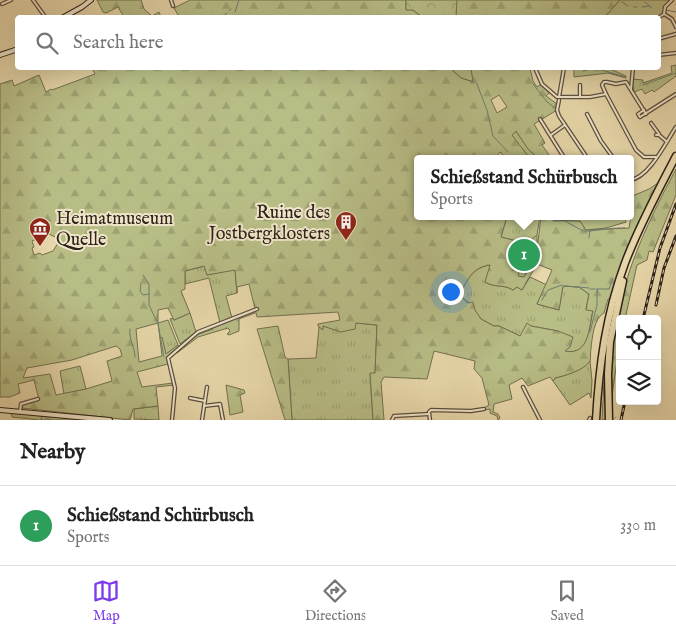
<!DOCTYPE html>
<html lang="en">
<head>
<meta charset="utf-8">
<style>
	body { margin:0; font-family:"IM FELL English",serif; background:#f6f6f6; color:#222 }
	.controls { position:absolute; right:15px; bottom:15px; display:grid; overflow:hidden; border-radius:5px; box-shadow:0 5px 20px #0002 }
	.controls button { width:45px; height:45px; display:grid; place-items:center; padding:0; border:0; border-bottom:1px solid #e0e0e0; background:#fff; color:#222; font:25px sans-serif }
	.you { position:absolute; left:450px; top:291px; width:18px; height:18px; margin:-12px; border:4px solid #fff; border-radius:50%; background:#1a73e8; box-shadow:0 0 0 8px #1a73e833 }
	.badge { display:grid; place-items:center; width:32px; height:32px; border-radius:50%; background:#7c3aed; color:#fff; font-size:16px; font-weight:700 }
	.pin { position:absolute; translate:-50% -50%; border:2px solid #fff; box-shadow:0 1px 5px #0006 }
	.popup { position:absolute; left:414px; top:155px; width:220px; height:65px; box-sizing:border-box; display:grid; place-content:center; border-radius:5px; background:#fff; filter:drop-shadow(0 1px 4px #0005); font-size:16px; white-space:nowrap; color:#767676 }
	.popup b { font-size:19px; color:#222 }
	.popup::after { content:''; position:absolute; left:50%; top:100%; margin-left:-10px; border:10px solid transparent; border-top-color:#fff }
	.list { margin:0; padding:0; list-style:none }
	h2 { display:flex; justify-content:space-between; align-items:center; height:65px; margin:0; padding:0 20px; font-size:21px }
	h2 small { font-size:16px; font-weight:400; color:#767676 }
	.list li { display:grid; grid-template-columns:32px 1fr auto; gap:15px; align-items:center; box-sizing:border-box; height:80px; padding:0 20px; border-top:1px solid #e0e0e0 }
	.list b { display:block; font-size:19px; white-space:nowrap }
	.list p { margin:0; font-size:16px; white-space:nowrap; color:#767676 }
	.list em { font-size:16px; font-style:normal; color:#767676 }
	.icon { flex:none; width:28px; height:28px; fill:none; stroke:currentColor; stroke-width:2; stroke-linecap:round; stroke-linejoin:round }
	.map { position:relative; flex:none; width:676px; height:420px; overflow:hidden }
	.search { position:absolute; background:#fff; box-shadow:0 5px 20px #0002; left:15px; right:15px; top:15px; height:55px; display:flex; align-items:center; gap:12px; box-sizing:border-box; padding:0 18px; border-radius:5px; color:#767676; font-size:19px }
	.sheet { height:145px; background:#fff }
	nav { display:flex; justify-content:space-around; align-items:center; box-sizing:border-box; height:70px; border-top:1px solid #e0e0e0; background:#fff; font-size:14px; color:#767676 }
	nav a { display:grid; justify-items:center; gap:2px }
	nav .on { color:#7c3aed }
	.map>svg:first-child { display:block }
</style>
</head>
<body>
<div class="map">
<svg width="676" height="420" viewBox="0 0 676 420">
	<defs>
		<pattern id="grass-tufts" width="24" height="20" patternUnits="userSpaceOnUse" patternTransform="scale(1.25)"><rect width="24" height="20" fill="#b8bd86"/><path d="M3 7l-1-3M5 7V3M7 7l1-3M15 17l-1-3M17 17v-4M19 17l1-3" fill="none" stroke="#9ea273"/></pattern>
		<pattern id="forest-firs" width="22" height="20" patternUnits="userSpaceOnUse" patternTransform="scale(1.25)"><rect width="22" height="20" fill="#b8bd86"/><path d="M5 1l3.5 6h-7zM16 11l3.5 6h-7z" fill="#9ea273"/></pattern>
		<pattern id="park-crowns" width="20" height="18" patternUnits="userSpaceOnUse" patternTransform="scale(1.25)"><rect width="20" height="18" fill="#b8bd86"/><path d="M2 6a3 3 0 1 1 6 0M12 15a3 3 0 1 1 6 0" fill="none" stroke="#9ea273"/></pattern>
	</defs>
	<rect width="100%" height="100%" fill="#e7d7aa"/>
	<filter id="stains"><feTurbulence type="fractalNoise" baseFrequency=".004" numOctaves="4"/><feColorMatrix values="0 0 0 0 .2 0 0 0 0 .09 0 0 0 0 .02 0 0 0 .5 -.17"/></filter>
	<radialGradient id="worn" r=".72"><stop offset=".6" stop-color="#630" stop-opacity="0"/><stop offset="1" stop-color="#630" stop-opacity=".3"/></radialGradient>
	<g fill="url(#grass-tufts)" stroke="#737050">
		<path d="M450,68h21l3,14 -13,-4z"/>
		<path d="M516,131l12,18 11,10h-10l-6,-10h-2l-9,-14z"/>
		<path d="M507,216h33l-3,19 -9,9 -27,-7z"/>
		<path d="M491,265l-6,17c10,6 19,2 28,8l4,-3 5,3 8,-13 17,8 -10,19 22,6 4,-24 16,1 10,7 -3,15 7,1c-5,21 -2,44 -29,42l-6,-21 -27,-5 -11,10 -21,-10h-5l-13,-7 -12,-16 -10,-8c8,-14 13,-28 32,-30z"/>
		<path d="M205,266l2,9 28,-6 2,24 -11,3 6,22 -12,5 -11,-45 -24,6v-13z"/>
		<path d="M190,313l6,19 -16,12 -10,-25 3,-1 1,2z"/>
		<path d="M168,320l10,25 -12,9 -5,-17 -1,2 -2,-16z"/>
		<path d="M356,323l21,2 -2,48 -5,1 3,46h-81l-4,-61 28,-1 3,-31 3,2 1,-3c17,4 18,10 33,-3z"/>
		<path d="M590,361l2,20 -1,17 -2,-5 -19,12 -17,-24 2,-3c13,-3 25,-7 35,-17z"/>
		<path d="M80,366l6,23 -22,5 -4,-23z"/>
		<path d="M158,406l1,14 -25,-1v-10z"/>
		<path d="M11,413l31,3 -1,4h-2l-27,-3z"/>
	</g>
	<g fill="url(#forest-firs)" stroke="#737050" fill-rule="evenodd">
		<path d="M97,0h44l3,9 8,7 7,-4 2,5h-30l-1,-1 -6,1 -6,-10 -12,6 -3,-1z"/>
		<path d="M190,0h216v9l7,1 9,7 -249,1 5,-3 -4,-7z"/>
		<path d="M445,0h175l-16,18 -152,-1z"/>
		<path d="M92,68h358l11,10 12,4 -2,-14h59l3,13 4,6 4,-3 8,9 -3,3 11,8v6l-23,14 11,19 -3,2 10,14h-13l-11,-10 -12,-18 -4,4 16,21 -8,3h-13l-7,-7 -4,5 2,2h-80v57h89l-6,21 27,7 -19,14 3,5 9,3 3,11 13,-26 4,-35h13l-1,4 27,1 7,9 42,-2 2,-12 -1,-19 19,-8 9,-6 -28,60 -19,56h-3l-4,14c-10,5 -12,25 -13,36 -1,3 0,9 -1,12 -5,9 -26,15 -35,17l-2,3 -3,-4 -22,9 -6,-8 -13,7 3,14 -18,5 -1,8 5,2 2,4 -2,2 -1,-4 -7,-3v-4l-5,1 -1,-2 5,-3 -7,-27 -8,-9 1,-8 -41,-10 -7,28 -43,-2 -3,5 3,38h-11l-3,-47h5l2,-48 -21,-2 -1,6 -14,3 -18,-6v4l-5,-4v-2l22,-4 -2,-8 -81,5 -8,-33 -12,3v6l-2,-23 -28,5 -3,-9 -19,5v18l-4,2 9,22 -16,7 -6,-12 -10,2v13l-22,6 3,33 23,-6 -2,-17 2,-2 4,17 12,-9 2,3 -13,9 1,7 -31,8 5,15 31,-4 1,2 -18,2 2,19 -25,3 -3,11 -108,-12v-3l17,-5 -5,-20 -16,4 2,9 -10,4h-10v-313l12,-4 2,6 25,-11 7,17 5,-3 1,1 43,-16zM499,95l8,12 -10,6 -6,-13zM49,234l6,3 3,6 -5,8 -11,4 -2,-2 -6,2 -2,-7 2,-1 -2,-6zM537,264l15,6 -15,34 22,6 4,-24 16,1 10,7 -3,16 7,1c-4,17 -4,45 -28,40l5,-4 3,-10 -15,-6 -27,-5 -4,-3 -7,13 -21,-10h-5l-13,-7 -6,-9 -2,-8 -5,1 -9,-8c8,-14 13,-28 31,-30l-5,17c10,6 19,2 28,8l4,-3 5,3zM116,346l4,3 2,7 -15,5 5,20 -26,8 -30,6 -6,-21 -27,4 4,-10 45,-8z"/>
		<path d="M574,68h34l18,8v2l-18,-5 -34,4z"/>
		<path d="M676,169v26l-23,57 -4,-1 -2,9 -10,5 -12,54h-5v21l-8,56 -1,-1c-2,-89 24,-149 65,-226z"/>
		<path d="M254,311l1,2 -16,6v12l-10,4 -2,-1 3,-3 -2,-3 -30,9 -21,16 19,-18 17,-6v-1z"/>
		<path d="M278,326l7,31 3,2 4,61h-7l-28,-91z"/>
		<path d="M604,382h3l1,38h-6z"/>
		<path d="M226,385l18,5 1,3 -5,2 3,17 -13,3z"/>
		<path d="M42,416l46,4h-47z"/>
	</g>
	<g fill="url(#park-crowns)" stroke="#737050">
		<path d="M406,0h51l-1,17h-34l-9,-7h-7z"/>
		<path d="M676,65v11l-22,16 -2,-2 -7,4 -3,-5 -8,3 -2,-13 11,1v3l29,-10 -1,-7z"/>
	</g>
	<g fill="#b8bd86" stroke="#737050">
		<path d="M620,0h50l-6,6 -1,8 -6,3 -53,1z"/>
		<path d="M554,216h71l1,6 -20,6 -20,2 -6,-9 -27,-1z"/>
		<path d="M537,235v16l-13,26 -6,-1 3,-10 -9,-3 -3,-5z"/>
	</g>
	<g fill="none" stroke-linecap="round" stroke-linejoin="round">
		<g stroke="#6d7d6e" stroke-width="1">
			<path d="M622,2l6,4"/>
			<path d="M645,2l7,6"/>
			<path d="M634,7h3"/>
			<path d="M642,7l7,-1"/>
			<path d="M666,10l10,2"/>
			<path d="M229,11l2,-2"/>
			<path d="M235,12l4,-12"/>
			<path d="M221,18l6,-5"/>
			<path d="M583,71l12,-3 30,9"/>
			<path d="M477,84l10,26 6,26 15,16"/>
			<path d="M533,84l14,18 8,6"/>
			<path d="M643,85l33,-12"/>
			<path d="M552,216l1,5h12l18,10"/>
			<path d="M617,228h8"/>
			<path d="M584,231h6"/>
			<path d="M589,238l1,-7 25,-3"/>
			<path d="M143,275l6,9v21l9,19 6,33"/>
			<path d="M141,284l-1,7 3,4 6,-1"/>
			<path d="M564,286l14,1"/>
			<path d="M579,287l10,1"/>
			<path d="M590,289h5"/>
			<path d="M597,289h12l4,-11"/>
			<path d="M542,300l6,-10 14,-5"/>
			<path d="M130,329c-2,9 5,19 5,28"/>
			<path d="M590,332l7,-27v-16"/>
			<path d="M615,418l1,-1"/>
		</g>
		<g stroke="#5c4f3f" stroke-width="4.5">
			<g id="street">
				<path d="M33,0l13,18"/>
				<path d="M171,0l2,6"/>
				<path d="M2,4l9,-4"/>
				<path d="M664,14l8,5 4,8"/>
				<path d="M664,14l1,-7 7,-7"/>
				<path d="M658,18l6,-4"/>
				<path d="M658,39l18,-5"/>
				<path d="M658,55l18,-2"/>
				<path d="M535,68l7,16 15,13h33l16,-3 30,56 8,7h12"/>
				<path d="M580,85v12"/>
				<path d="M631,89l2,-21"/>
				<path d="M606,94l-4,-9 2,-3h3l9,2 10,-2 20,32"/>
				<path d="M559,97l5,-29"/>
				<path d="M559,100l-2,10 2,6 29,43"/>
				<path d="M587,114l14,27 13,18"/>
				<path d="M640,117l36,-23"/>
				<path d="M640,117l-2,-3 6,-4"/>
				<path d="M540,119l25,40"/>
				<path d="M651,123l8,11"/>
				<path d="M551,135l14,-10"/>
				<path d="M656,135h3l7,6"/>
				<path d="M630,180c19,-2 36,-38 46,-53"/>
				<path d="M523,387l17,33"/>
				<path d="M190,398l15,3"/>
				<path d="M204,406l16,-2 3,16"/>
				<path d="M20,411l1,-7 17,-5"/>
				<path d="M172,420l3,-32 -7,-30 30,-26 59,-23"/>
				<path d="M202,420l5,-33"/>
				<path d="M392,420l2,-4 35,-2"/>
				<path d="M430,420l-1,-8 2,-2 40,1 13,-2"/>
				<path d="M589,420l1,-2"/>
			</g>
		</g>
		<g stroke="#2e221b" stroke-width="6">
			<g id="secondary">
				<path d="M62,18l20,-11 9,-7"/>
				<path d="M0,55l18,-6"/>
				<path d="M0,410l110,10"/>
			</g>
		</g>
		<g stroke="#2e221b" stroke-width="9">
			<g id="highway">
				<path d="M596,420c3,-54 10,-106 29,-157 14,-37 33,-72 51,-107"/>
				<path d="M609,420l-1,-46 2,-32 13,-61"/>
			</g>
		</g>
		<use href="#street" stroke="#efe5c8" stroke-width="2"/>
		<use href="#secondary" stroke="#efe5c8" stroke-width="4"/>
		<use href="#highway" stroke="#e7d7aa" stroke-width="6"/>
		<g stroke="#2e221b" stroke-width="3">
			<g id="rail">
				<path d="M656,305l8,-37 12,-32"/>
				<path d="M643,319l17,-71 16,-44"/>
				<path d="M621,420l4,-19"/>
			</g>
		</g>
		<use href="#rail" stroke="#efe5c8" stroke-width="1" stroke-dasharray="4" stroke-linecap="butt"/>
	</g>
	<defs>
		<g id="building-pin" transform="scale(1.125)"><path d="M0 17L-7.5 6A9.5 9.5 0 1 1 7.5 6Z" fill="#8f2418" stroke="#efe5c8"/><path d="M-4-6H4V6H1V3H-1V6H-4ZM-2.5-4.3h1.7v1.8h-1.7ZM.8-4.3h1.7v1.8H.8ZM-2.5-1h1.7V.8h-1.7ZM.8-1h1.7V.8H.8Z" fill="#fff"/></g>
		<g id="museum-pin" transform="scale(1.125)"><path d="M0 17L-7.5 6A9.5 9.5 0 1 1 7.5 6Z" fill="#8f2418" stroke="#efe5c8"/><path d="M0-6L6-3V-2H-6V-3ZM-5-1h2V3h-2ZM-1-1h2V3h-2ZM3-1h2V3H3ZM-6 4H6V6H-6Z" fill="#fff"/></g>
	</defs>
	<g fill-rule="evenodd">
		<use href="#building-pin" x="346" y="222"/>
		<use href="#museum-pin" x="40" y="228"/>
	</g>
	<g text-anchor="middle" stroke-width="4" stroke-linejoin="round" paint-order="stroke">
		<g font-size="18" fill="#2e221b" stroke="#efe5c8" text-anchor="end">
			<text x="330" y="218">Ruine des<tspan x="330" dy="21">Jostbergklosters</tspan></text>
			<text x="56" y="224" text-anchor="start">Heimatmuseum<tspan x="56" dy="21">Quelle</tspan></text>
		</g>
	</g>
	<rect width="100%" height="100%" filter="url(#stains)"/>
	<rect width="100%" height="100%" fill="url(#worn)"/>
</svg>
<div class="controls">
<button><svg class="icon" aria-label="locate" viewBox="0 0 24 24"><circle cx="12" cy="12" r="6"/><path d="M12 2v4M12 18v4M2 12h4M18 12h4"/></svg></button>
<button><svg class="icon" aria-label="layers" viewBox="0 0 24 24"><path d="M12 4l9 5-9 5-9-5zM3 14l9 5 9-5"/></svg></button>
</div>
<div class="you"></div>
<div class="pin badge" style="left:524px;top:255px;background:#2e9e5b">1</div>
<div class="popup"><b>Schießstand Schürbusch</b>Sports</div>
<div class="search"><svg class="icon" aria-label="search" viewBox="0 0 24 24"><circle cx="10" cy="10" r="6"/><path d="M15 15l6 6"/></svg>Search here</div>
</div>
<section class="sheet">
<h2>Nearby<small></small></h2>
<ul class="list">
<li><span class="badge" style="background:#2e9e5b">1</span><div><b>Schießstand Schürbusch</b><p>Sports</p></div><em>330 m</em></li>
</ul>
</section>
<nav>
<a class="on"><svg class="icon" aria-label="map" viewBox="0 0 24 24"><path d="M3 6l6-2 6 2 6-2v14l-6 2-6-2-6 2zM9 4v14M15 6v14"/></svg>Map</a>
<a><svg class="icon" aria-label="directions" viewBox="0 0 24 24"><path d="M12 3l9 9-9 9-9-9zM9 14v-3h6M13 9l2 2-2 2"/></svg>Directions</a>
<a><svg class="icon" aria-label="saved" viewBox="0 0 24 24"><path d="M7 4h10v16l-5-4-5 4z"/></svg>Saved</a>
</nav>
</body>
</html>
